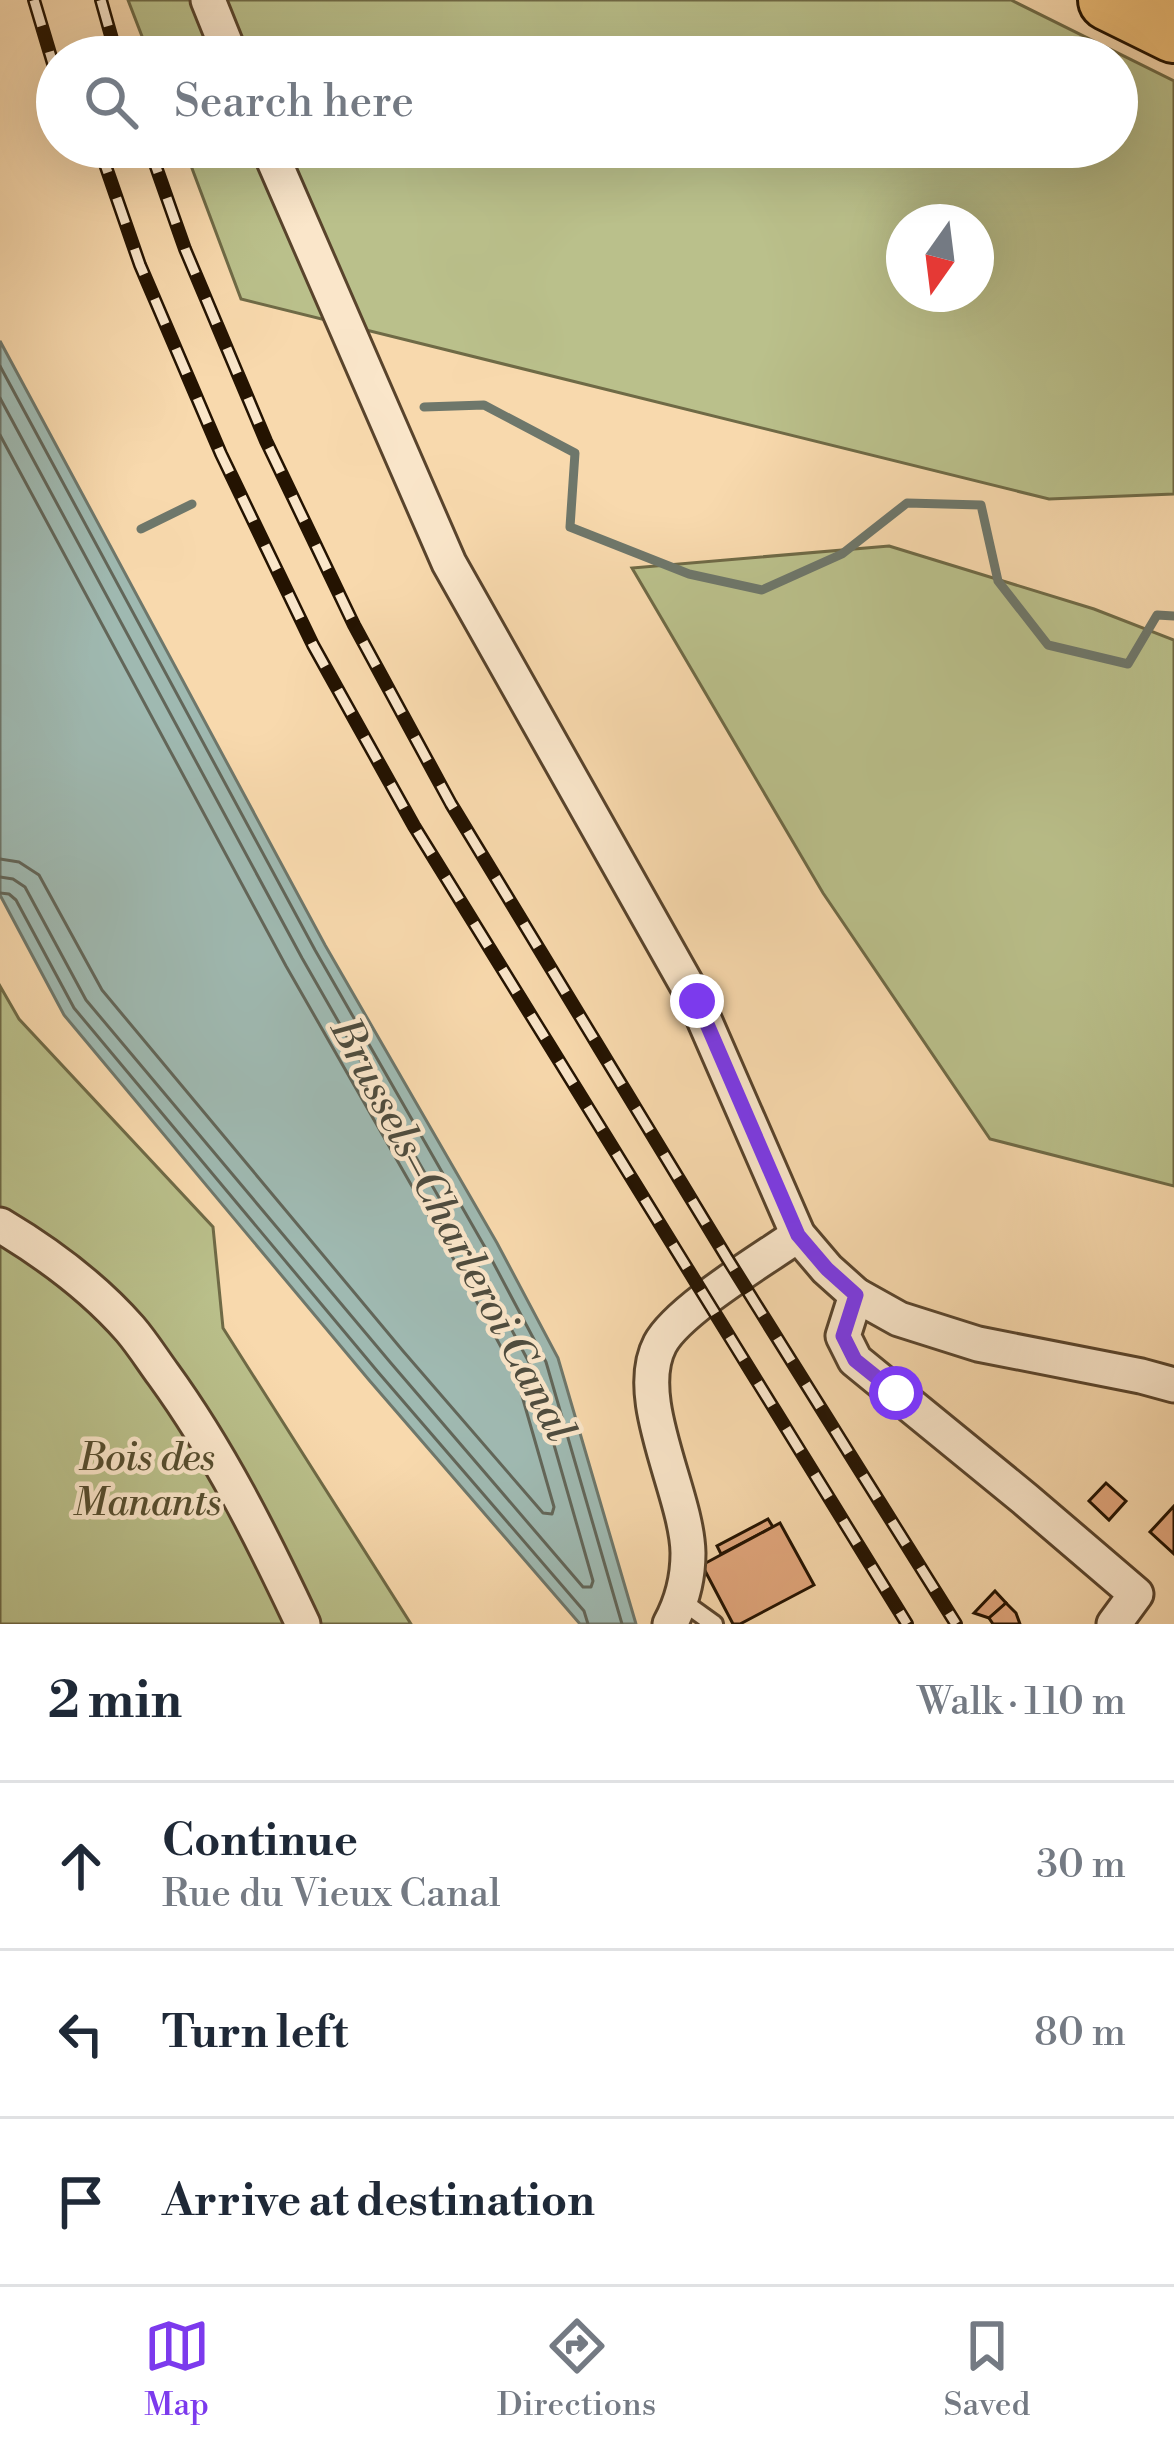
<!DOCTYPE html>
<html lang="en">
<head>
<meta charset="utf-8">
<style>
	body { margin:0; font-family:"Libre Bodoni",serif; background:#f2f2f3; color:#1f2937 }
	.compass { position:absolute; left:886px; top:204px; width:108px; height:108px; border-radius:50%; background:#fff; box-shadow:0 12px 48px #0002; rotate:194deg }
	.stop { position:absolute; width:36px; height:36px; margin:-27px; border:9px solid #7c3aed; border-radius:50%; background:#fff }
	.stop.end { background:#7c3aed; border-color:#fff; box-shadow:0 3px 12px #0008 }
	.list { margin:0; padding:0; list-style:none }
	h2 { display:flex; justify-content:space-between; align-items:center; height:156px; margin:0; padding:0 48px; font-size:51px }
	h2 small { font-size:39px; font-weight:400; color:#747a83 }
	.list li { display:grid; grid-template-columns:78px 1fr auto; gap:36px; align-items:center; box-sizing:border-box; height:168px; padding:0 48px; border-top:3px solid #e0e1e3 }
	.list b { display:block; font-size:45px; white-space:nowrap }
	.list p { margin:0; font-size:39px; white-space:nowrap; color:#747a83 }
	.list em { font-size:39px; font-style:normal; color:#747a83 }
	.icon { flex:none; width:66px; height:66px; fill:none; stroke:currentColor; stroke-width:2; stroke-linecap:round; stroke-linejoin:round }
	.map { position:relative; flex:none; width:1174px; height:1624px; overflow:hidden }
	.search { position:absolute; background:#fff; box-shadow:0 12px 48px #0002; left:36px; right:36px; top:36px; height:132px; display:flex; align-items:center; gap:30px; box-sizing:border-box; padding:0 42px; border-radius:66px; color:#747a83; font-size:45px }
	.sheet { height:660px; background:#fff }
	nav { display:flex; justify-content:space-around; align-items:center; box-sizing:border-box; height:168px; border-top:3px solid #e0e1e3; background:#fff; font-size:33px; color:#747a83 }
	nav a { display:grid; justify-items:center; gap:6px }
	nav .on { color:#7c3aed }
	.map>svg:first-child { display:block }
</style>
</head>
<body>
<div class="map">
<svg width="1174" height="1624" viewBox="0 0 1174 1624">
	<rect width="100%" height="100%" fill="#f8d9ad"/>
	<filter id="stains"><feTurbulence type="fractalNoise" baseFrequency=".00167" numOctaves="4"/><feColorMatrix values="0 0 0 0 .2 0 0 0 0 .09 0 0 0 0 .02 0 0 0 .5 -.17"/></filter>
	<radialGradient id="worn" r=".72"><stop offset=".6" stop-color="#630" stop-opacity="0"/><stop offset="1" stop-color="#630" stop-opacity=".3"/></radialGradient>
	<g fill="#bac08b" stroke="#6f6a46" stroke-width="3" fill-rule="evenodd">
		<path d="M128,0h883l163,81v413l-125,5 -808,-200 -57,-152h933v-90h-967zM904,222h72v72h-72z"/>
		<path d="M889,546l205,63 80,31v546l-184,-47 -167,-246 -191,-325z"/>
		<path d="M0,986l19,33 194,208 10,101 188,296h-411z"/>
	</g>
	<path fill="#9fb9b1" stroke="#6e776b" stroke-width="3" d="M0,341l325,604 172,298 61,115 78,266h-56l-211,-244 -305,-365 -64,-120z"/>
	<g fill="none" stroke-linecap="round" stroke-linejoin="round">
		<g stroke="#626659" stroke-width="3">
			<path d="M0,366l315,584 171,299 60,113 76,262"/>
			<path d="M0,398l302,560 171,299 59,111 61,213 -2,6h-8l-193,-225 -304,-362 -61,-113 -12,-8 -13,-2"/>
			<path d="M0,435l286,531 171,299 59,110 38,132 -2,7 -9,-1 -140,-162 -301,-361 -63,-115 -20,-13 -19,-3"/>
			<path d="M0,893l9,1 7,6 58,108 304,364 206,239 4,13"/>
		</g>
		<g stroke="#6e776b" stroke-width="9">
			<path d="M424,407l60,-2 91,48 -5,74 119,47 73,16 80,-36 65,-51 74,2 17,76 50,64 80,19 29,-49 17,1"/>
			<path d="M141,529l51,-25"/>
		</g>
	</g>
	<g fill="#e2a77d" stroke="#241301" stroke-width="3">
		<path d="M1106,1483l20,18 -17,19 -20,-19z"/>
		<path d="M1174,1506v48l-24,-22z"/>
		<path d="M768,1519l5,8 -52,27 -4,-8z"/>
		<path d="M780,1523l34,62 -74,39h-7l-31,-59z"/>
		<path d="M995,1591l11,12 -17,15 -15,-5z"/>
		<path d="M1006,1603l10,10 4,11h-27l-4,-6z"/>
	</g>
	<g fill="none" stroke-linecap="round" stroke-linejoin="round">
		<g stroke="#59442c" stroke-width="22">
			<path id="lane" d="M682,1601l32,23"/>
		</g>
		<g stroke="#59442c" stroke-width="39">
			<g id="street">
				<path d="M208,0l23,57"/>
				<path d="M268,147l181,416 247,438 102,234 29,34 29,26 43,24 79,25 163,32 33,9"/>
				<path d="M0,1225c47,28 94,63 130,104 12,14 22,30 33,45 56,77 99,163 140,250"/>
				<path d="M856,1295l-13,41 12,24 170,139 111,95 -22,30"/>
				<path d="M670,1624c12,-22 18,-46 18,-71 -1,-60 -57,-154 -28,-209 18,-34 104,-85 138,-109"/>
			</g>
		</g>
		<g stroke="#241301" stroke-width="66">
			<path id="highway" d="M1109,0l65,32"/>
		</g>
		<use href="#lane" stroke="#fae6ca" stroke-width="16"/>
		<use href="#street" stroke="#fae6ca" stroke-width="33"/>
		<use href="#highway" stroke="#ecbc76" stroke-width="60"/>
		<g stroke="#241301" stroke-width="14">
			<g id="rail">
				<path d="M34,0l23,77"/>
				<path d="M101,0l16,57"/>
				<path d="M99,147l41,118 81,189 92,191 101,181 493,798"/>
				<path d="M149,147l36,102 81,192 88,184 97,179 276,454 229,366"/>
			</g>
		</g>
		<use href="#rail" stroke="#fae6ca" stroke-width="9" stroke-dasharray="27" stroke-linecap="butt"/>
	</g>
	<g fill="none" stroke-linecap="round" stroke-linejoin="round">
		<path stroke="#7c3aed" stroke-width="15" d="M697,1001l101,234 29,34 29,26 -13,41 12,24 41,33"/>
	</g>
	<g text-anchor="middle" stroke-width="9" stroke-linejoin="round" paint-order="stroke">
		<g font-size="39" font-style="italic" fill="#585031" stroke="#fae6ca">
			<text x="147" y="1470">Bois des<tspan x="147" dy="45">Manants</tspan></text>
		</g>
		<g font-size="42" font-style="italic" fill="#4f4d3f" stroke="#fae6ca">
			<text transform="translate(454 1229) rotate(62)" y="15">Brussels–Charleroi Canal</text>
		</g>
	</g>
	<rect width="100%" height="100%" filter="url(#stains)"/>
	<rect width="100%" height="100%" fill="url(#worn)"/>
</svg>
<svg class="compass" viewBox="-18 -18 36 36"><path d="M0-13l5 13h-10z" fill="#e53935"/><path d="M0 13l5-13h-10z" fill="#747a83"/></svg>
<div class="stop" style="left:896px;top:1393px"></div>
<div class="stop end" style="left:697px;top:1001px"></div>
<div class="search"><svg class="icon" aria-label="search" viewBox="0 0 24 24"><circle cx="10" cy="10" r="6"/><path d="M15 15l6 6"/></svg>Search here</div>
</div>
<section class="sheet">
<h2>2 min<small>Walk · 110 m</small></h2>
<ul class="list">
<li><svg class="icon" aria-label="ahead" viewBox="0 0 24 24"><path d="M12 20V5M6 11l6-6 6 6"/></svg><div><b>Continue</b><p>Rue du Vieux Canal</p></div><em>30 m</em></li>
<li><svg class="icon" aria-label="left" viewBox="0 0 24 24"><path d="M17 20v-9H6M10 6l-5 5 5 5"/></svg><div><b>Turn left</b></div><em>80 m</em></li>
<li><svg class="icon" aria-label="arrive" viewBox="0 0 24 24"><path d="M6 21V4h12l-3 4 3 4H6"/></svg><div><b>Arrive at destination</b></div></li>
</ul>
</section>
<nav>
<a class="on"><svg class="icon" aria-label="map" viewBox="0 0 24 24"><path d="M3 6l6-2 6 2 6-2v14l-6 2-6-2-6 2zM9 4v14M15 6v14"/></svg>Map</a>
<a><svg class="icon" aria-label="directions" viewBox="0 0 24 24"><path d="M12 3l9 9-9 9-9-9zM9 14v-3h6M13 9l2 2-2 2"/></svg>Directions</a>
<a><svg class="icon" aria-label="saved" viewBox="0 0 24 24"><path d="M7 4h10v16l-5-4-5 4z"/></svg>Saved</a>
</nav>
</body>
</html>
